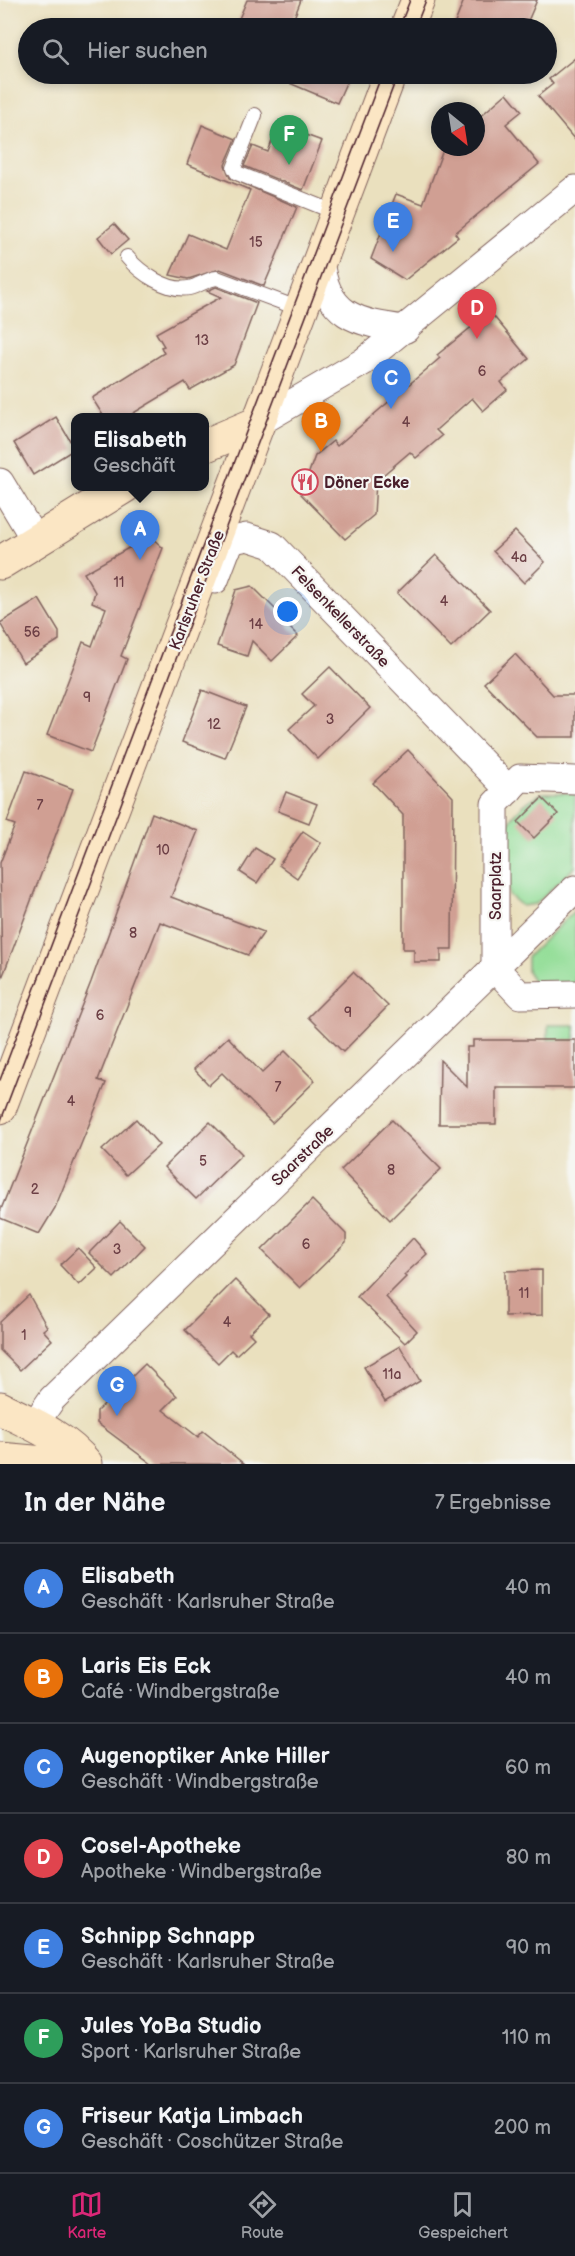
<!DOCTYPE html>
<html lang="de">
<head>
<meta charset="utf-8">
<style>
	body { margin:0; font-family:"Balsamiq Sans",sans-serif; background:#20242c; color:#f1f3f6 }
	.compass { position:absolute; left:431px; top:102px; width:54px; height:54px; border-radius:50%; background:#171b24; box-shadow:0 3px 9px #0003; rotate:150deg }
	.you { position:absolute; left:288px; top:612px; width:21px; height:21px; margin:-15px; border:4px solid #fff; border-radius:50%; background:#1a73e8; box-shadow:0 0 0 9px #1a73e833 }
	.badge { display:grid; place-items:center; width:39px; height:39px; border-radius:50%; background:#db2777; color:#fff; font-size:20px; font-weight:700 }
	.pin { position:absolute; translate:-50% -50px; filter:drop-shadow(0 2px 3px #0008) }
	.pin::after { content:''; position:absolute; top:32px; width:21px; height:18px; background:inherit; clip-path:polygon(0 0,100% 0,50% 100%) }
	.popup { position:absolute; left:71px; top:413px; width:138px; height:78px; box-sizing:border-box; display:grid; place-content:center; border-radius:12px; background:#171b24; filter:drop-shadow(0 2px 4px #0005); font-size:20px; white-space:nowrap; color:#9ea1a6 }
	.popup b { font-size:22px; color:#f1f3f6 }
	.popup::after { content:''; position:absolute; left:50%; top:100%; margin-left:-12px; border:12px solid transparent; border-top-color:#171b24 }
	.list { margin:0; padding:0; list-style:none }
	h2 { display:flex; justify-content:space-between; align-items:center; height:78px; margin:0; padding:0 24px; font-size:26px }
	h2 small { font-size:20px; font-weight:400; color:#9ea1a6 }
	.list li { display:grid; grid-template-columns:39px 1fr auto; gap:18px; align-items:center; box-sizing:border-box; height:90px; padding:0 24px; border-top:2px solid #363941 }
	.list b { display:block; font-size:22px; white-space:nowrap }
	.list p { margin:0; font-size:20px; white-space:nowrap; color:#9ea1a6 }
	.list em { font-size:20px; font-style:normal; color:#9ea1a6 }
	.icon { flex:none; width:33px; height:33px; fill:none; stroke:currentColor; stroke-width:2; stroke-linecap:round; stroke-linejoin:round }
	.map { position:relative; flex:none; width:575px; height:1464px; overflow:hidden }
	.search { position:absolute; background:#171b24; box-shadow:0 3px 9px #0003; left:18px; right:18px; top:18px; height:66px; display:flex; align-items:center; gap:15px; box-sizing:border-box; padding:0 21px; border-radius:33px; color:#9ea1a6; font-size:22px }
	.sheet { height:708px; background:#171b24 }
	nav { display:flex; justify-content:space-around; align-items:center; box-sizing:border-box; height:84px; border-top:2px solid #363941; background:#171b24; font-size:16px; color:#9ea1a6 }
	nav a { display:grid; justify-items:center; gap:3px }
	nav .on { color:#db2777 }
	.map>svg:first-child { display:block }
</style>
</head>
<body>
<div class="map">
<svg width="575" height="1464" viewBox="0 0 575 1464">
	<rect width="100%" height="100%" fill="#f6f6f2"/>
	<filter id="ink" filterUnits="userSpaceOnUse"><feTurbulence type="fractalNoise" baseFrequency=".0167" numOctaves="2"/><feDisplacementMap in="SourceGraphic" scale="12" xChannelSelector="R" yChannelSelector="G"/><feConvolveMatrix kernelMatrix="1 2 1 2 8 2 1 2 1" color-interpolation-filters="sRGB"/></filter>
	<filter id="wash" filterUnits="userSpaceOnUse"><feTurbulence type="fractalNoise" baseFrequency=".008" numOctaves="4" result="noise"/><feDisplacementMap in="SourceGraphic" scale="24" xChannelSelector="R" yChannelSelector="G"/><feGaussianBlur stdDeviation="1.35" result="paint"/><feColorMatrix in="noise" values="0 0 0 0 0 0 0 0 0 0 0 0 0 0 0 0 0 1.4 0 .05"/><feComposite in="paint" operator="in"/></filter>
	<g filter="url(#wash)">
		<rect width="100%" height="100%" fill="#eae0be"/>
		<g fill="#94de99" stroke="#6f7e62" stroke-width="1.5">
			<path d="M544,793h31v74l-39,37 -14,2 -13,-11 -1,-69c4,-13 23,-29 36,-33z"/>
			<path d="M575,910v78l-39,-3 -9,-14v-14z"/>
			<rect x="548" y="1025" width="27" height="15"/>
		</g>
		<g id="blocks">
			<g fill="#d09f93">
				<path d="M247,0h54l-11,28h-55z"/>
				<path d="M464,0h73l-12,28h-72z"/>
				<path d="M575,58v82l-37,-44 15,-12 -4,-5z"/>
				<path d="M268,74h82l-13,29z"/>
				<path d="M507,93l15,18 -16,13 33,40 -84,69 3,4 -53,43 -34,-21 25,-65 27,10 21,-57h32v-27z"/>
				<path d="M202,125l34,14 -11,26 5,13 67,29 -33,79 -44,-17 -32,10 -18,-4 18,-41 38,16 24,-60 -63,-26z"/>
				<path d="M278,125l44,16 -19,49 -59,-24 9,-20 15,6z"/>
				<path d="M114,224l14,16 -17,14 -13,-17z"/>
				<path d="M216,287l41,16 -23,62 -44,25 -5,-8 -58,35h-23l-12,-19 72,-45 -3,-6 3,-1 -8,-13 65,-36 -14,-6z"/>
				<path d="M490,312l39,47 -28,23 6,8 -24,21 -11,-13 -36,32 6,6 -26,22 -6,-6 -34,29 -2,34 -29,24 -44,-45 14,-38 18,-15 4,5 103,-88 -3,-3z"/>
				<path d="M56,417l19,32 -42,26 -19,-32z"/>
				<path d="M515,531l30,31 -21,21 -31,-32z"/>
				<path d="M150,536l13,12 -42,108 6,3 -36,93 -44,-17 36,-93 9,4 14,-38 -14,-6 3,-10 -11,-19z"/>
				<path d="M436,555l54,55 -39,38 -54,-55z"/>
				<path d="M252,586l37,37 -2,2 11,11 -26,25 -20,-20 -5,15 -30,-10 19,-56z"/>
				<path d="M39,599l20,33v8l-36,23 -23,-40z"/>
				<path d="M515,654l38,41h22v42h-38l-53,-54z"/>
				<path d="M330,667l40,41 -52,51 -29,-30 25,-23 -12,-12z"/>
				<path d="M202,690l44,17 -21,51 -43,-16z"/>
				<path d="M408,750l45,47 -1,152h-11v13h-27v-13h-11v-134l-30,-32z"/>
				<path d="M26,771l47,18 -71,189 -2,-115 15,-38 -8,-3z"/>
				<path d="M286,792l31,12 -8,19 -31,-12z"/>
				<path d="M542,798l16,16 -24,24 -16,-16z"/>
				<path d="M152,813l46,18 -27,66 93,35 -16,23 -88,-33 -62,158 8,3 -51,125 -16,26 -39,-16v-6l91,-230z"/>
				<path d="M303,831l18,12 -24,35 -18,-13z"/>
				<path d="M255,848l18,11 -16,24 -17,-11z"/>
				<path d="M353,972l35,34 -45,46 -35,-35z"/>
				<path d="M228,1037l34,36 23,-22 30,30 -43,42 -50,-50 -13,12 -15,-16z"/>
				<path d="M473,1040h102v48h-79v36h-57l1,-64 27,27v-40h6z"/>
				<path d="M136,1119l23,26 -33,30 -24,-25z"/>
				<path d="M392,1120l49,49 -51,51 -49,-50z"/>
				<path d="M210,1122l32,32 -46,45 -32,-32z"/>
				<path d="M312,1200l34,34v9l-46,45 -38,-38z"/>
				<path d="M120,1221l25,25 -31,32 -25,-25z"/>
				<path d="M413,1238l14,16 -23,21 2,2 -20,20 31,34 -12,12 -48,-46z"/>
				<path d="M78,1248l19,20 -18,17 -19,-20z"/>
				<path d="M542,1270v45l-37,1v-45z"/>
				<path d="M235,1280l34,34 -20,19 5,5 -18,17 -5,-5 -13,13 -33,-33z"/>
				<path d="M29,1295l18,32 -4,3 9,10 -32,30 -20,-20v-28z"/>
				<path d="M400,1346l20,35 -35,21 -21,-35z"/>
				<path d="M145,1364l32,32 -14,14 35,27 5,-6 41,33h-92l-55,-41v-12z"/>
			</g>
		</g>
	</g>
	<g filter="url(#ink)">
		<use href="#blocks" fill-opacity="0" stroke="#82635e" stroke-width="1.5"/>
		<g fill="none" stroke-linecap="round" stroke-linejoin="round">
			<g stroke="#82635e" stroke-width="16">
				<g id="lane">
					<path d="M255,115l-21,53 3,5 100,40"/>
					<path d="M127,257c13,16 41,35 62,31 10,-2 18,-9 28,-10l83,31"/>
				</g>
			</g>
			<g stroke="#82635e" stroke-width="29">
				<g id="street">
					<path d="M320,260c6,56 36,63 86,69"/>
					<path d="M258,423l105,-61 212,-173"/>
					<path d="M0,482l35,58"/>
					<path d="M215,580l11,-29 7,-11 14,-3 25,8 237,245"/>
					<path d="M575,780l-55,-2 -25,26v164l25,27 55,-1"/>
					<path d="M34,1425l18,-26 523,-510"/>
				</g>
			</g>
			<g stroke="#82635e" stroke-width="35">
				<g id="secondary">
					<path d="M407,28l11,-28"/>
					<path d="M204,446l54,-23"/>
					<path d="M0,563l125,-77"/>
					<path d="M0,1107l390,-1033"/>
					<path d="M0,1408c30,15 65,29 86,56"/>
					<path d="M0,1459l55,5"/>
				</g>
			</g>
			<use href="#lane" stroke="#fff" stroke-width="14"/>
			<use href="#street" stroke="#fff" stroke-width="27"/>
			<use href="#secondary" stroke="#fbe6c4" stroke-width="33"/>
			<g stroke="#4a1f2b" stroke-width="1.5">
				<path d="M399,28l11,-28"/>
				<path d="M415,28l11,-28"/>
				<path d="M0,1080l382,-1006"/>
				<path d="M0,1123l398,-1049"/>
			</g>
		</g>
	</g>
	<defs>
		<g id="restaurant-ring" transform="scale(1.35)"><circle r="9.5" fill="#f6f6f2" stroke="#d1495b" stroke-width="1.5"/><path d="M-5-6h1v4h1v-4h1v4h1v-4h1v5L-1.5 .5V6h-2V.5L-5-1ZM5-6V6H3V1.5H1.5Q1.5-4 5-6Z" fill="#d1495b"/></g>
	</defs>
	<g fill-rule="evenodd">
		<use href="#restaurant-ring" x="305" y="482"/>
	</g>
	<g text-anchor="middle" stroke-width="4.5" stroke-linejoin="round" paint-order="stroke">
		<g font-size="14" fill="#6c3f45">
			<text x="256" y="247">15</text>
			<text x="202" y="345">13</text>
			<text x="482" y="376">6</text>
			<text x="406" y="427">4</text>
			<text x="519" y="562">4a</text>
			<text x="119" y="587">11</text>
			<text x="444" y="606">4</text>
			<text x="256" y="629">14</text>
			<text x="32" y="637">56</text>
			<text x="87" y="702">9</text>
			<text x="330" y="724">3</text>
			<text x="214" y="729">12</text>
			<text x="40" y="810">7</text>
			<text x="163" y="855">10</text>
			<text x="133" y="938">8</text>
			<text x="348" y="1017">9</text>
			<text x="100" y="1020">6</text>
			<text x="278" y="1092">7</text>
			<text x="71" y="1106">4</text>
			<text x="203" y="1166">5</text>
			<text x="391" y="1175">8</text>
			<text x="35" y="1194">2</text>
			<text x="306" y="1249">6</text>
			<text x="117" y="1254">3</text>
			<text x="524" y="1298">11</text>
			<text x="227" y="1327">4</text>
			<text x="24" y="1340">1</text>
			<text x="392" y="1379">11a</text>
		</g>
		<g font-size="16" font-weight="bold" fill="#4a1f2b" stroke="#f6f6f2" text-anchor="start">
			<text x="324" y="488">Döner Ecke</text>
		</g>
		<g font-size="16" fill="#4a1f2b" stroke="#f6f6f2">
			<text transform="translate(196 590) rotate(-69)" y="6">Karlsruher Straße</text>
			<text transform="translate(341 616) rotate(46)" y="6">Felsenkellerstraße</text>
			<text transform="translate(495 886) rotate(-90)" y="6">Saarplatz</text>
			<text transform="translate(302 1155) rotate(-44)" y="6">Saarstraße</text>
		</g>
	</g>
</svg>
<svg class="compass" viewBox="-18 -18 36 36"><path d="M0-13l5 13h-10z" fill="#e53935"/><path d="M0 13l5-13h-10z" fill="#9ea1a6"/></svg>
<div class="you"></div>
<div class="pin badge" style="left:140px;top:560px;background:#3f7fe0">A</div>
<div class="popup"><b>Elisabeth</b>Geschäft</div>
<div class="pin badge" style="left:321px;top:452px;background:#e8710a">B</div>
<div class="pin badge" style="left:391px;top:409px;background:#3f7fe0">C</div>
<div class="pin badge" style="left:477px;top:339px;background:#e0444e">D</div>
<div class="pin badge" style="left:393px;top:252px;background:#3f7fe0">E</div>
<div class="pin badge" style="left:289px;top:165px;background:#2e9e5b">F</div>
<div class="pin badge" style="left:117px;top:1416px;background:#3f7fe0">G</div>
<div class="search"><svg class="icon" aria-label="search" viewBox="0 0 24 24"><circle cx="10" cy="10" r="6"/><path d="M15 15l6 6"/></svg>Hier suchen</div>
</div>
<section class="sheet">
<h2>In der Nähe<small>7 Ergebnisse</small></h2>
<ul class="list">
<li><span class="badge" style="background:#3f7fe0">A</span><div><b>Elisabeth</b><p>Geschäft · Karlsruher Straße</p></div><em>40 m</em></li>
<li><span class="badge" style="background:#e8710a">B</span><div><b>Laris Eis Eck</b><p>Café · Windbergstraße</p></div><em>40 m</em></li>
<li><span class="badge" style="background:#3f7fe0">C</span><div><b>Augenoptiker Anke Hiller</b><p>Geschäft · Windbergstraße</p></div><em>60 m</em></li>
<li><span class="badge" style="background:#e0444e">D</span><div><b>Cosel-Apotheke</b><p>Apotheke · Windbergstraße</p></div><em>80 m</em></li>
<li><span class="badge" style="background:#3f7fe0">E</span><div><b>Schnipp Schnapp</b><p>Geschäft · Karlsruher Straße</p></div><em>90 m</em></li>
<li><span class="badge" style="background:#2e9e5b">F</span><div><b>Jules YoBa Studio</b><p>Sport · Karlsruher Straße</p></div><em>110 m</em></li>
<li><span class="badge" style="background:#3f7fe0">G</span><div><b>Friseur Katja Limbach</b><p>Geschäft · Coschützer Straße</p></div><em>200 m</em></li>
</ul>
</section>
<nav>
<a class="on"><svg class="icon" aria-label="map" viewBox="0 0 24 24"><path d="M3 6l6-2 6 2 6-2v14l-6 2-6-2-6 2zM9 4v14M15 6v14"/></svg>Karte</a>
<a><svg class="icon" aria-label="directions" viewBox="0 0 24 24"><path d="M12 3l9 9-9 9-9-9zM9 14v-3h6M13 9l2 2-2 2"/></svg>Route</a>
<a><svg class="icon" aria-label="saved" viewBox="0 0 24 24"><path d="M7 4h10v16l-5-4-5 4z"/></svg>Gespeichert</a>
</nav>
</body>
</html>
